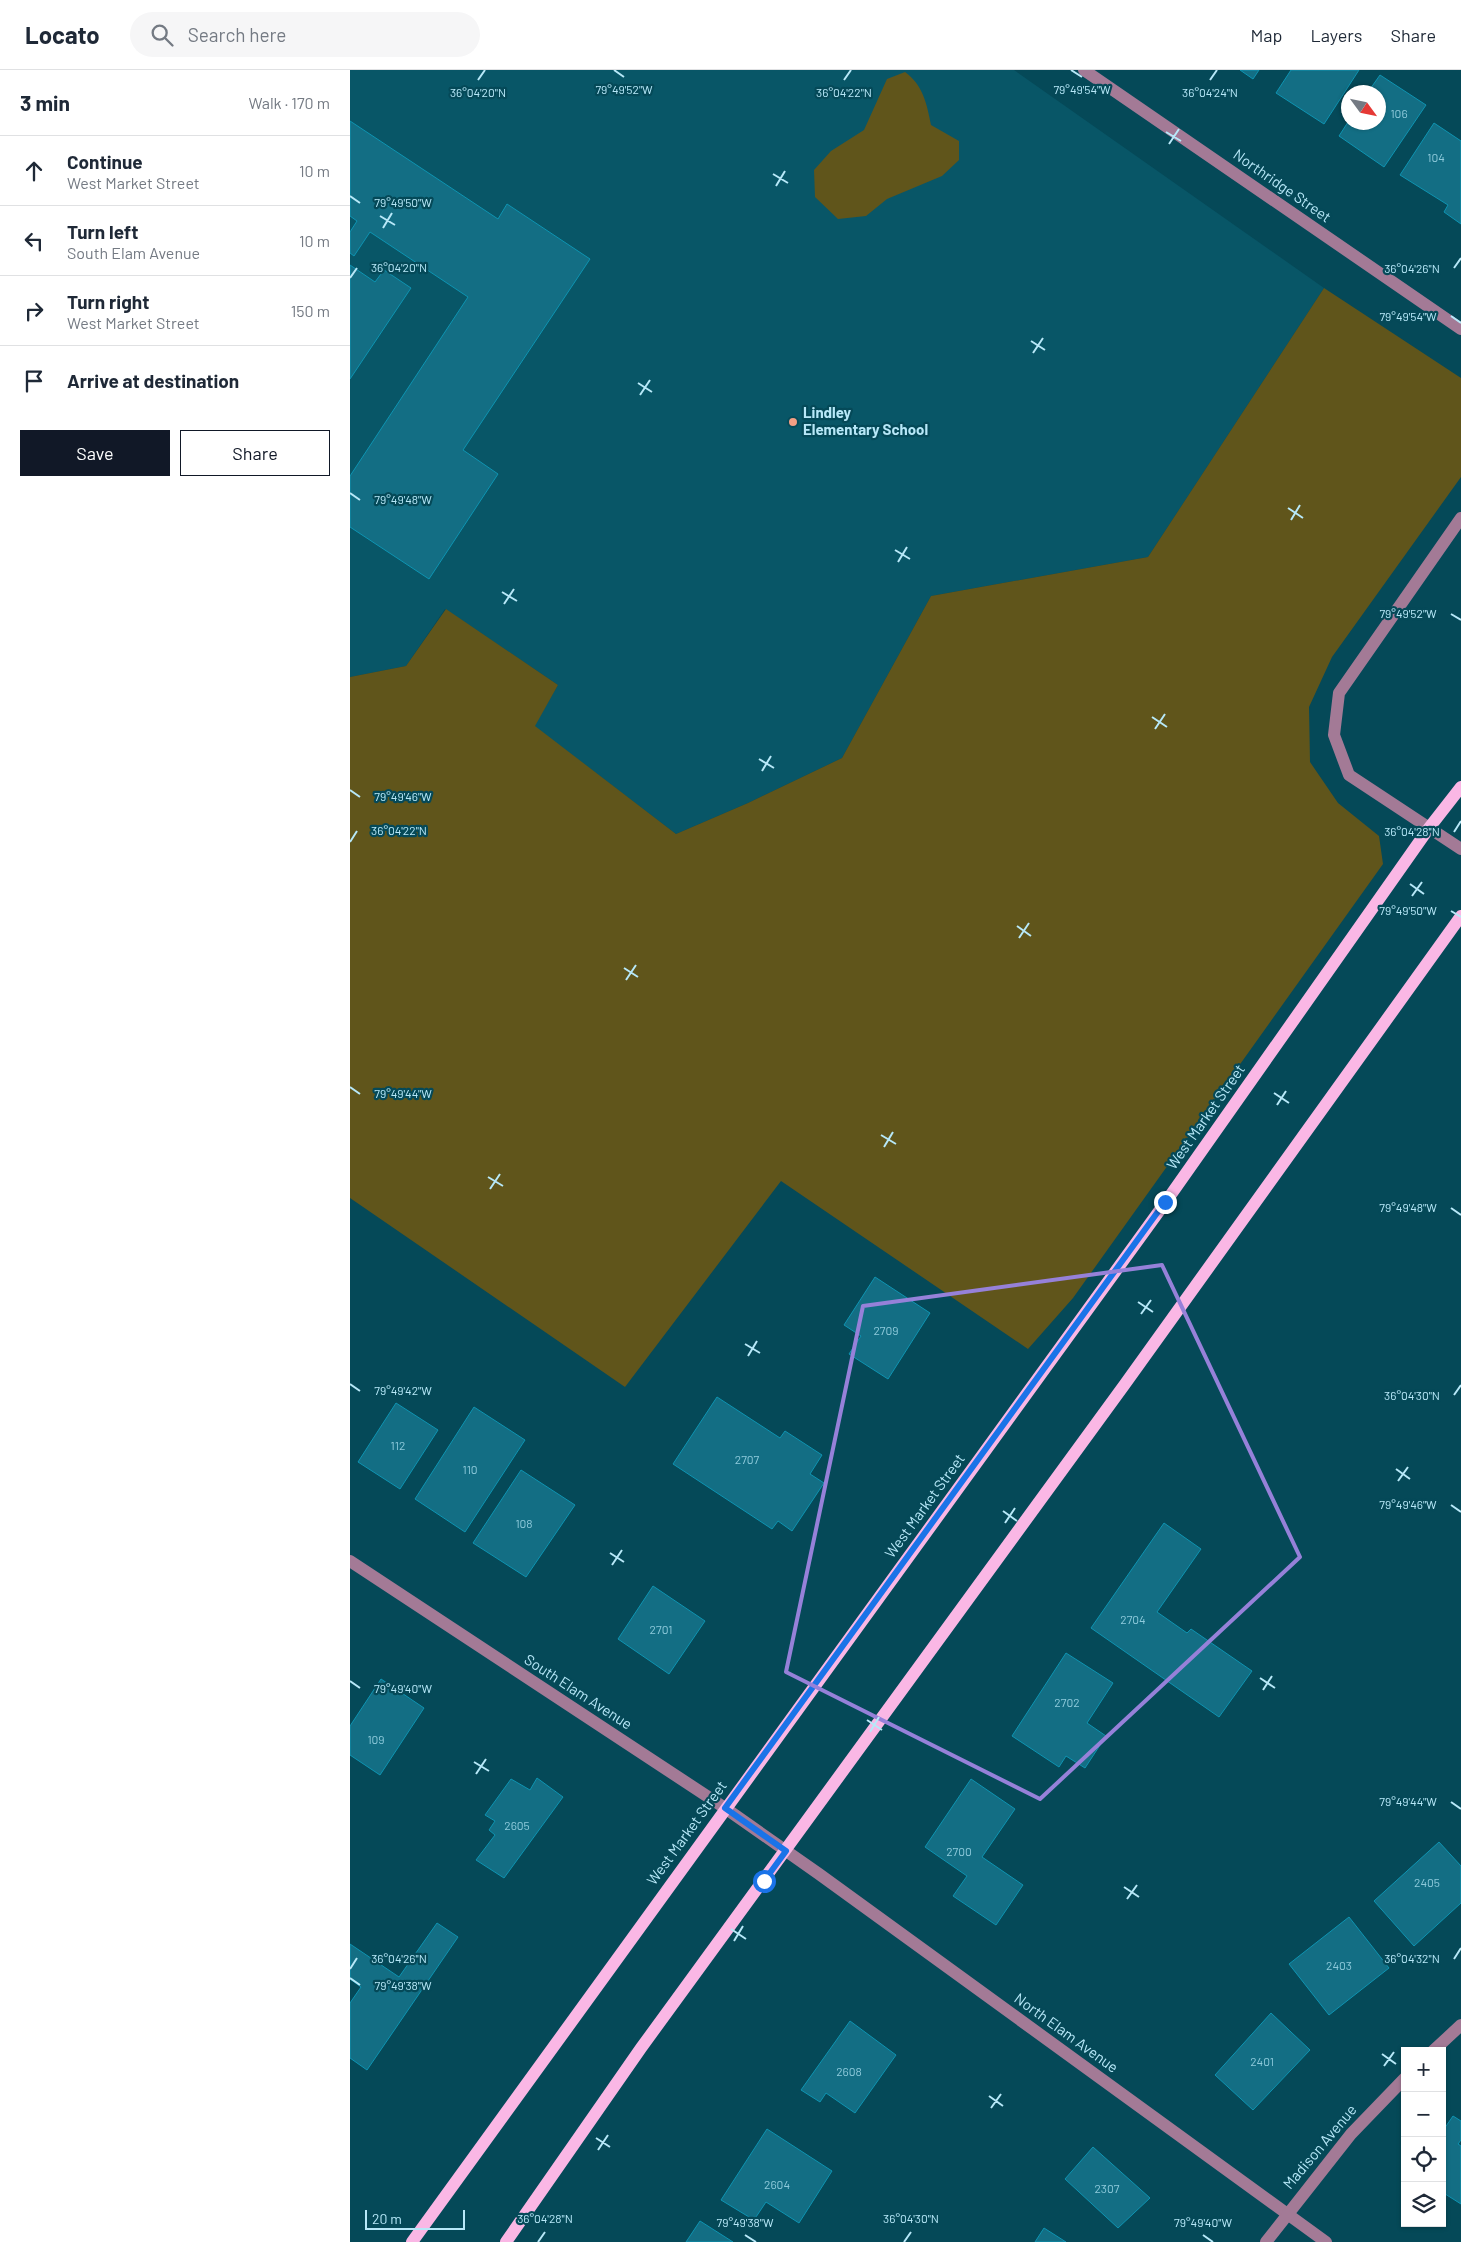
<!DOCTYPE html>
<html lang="en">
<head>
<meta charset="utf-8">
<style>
	body { margin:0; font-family:Barlow,sans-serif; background:#f6f6f7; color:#1f2937 }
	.controls { position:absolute; right:15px; bottom:15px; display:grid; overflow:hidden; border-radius:0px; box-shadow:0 1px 4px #0004 }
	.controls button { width:45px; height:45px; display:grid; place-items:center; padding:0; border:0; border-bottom:1px solid #e0e1e3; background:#fff; color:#1f2937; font:25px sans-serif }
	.compass { position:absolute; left:991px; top:15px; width:45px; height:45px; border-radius:50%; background:#fff; box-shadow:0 1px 4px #0004; rotate:123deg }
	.scale { position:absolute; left:15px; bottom:12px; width:100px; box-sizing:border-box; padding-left:5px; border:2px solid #b7e8f8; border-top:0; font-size:14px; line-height:18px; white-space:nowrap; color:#b7e8f8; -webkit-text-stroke:4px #054958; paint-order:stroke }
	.stop { position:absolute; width:15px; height:15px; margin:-11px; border:4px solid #1a73e8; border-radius:50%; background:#fff }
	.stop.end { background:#1a73e8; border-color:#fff; box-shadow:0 1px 5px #0008 }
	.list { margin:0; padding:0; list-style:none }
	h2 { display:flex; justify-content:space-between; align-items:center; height:65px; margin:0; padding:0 20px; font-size:21px }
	h2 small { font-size:16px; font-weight:400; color:#747a83 }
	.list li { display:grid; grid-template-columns:32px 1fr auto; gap:15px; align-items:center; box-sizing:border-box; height:70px; padding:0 20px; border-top:1px solid #e0e1e3 }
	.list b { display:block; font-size:19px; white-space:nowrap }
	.list p { margin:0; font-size:16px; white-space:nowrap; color:#747a83 }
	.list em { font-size:16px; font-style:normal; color:#747a83 }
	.actions { display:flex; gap:10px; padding:15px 20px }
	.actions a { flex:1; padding:11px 0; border:1px solid #111827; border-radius:0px; text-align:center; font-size:18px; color:#111827 }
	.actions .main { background:#111827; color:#fff }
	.icon { flex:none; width:28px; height:28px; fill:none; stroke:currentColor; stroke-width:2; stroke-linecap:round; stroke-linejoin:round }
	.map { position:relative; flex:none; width:1111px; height:2172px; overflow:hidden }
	header { display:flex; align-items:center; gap:30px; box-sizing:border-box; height:70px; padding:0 25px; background:#fff; border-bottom:1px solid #e0e1e3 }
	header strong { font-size:24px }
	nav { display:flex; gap:28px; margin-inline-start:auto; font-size:18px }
	.search { width:350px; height:45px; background:#f6f6f7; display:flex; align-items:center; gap:12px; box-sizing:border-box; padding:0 18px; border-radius:28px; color:#747a83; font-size:19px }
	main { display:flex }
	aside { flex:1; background:#fff }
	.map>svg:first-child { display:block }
</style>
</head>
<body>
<header>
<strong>Locato</strong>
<div class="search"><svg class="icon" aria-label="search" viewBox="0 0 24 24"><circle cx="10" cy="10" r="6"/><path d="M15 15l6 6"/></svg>Search here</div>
<nav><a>Map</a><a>Layers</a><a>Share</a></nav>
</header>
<main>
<aside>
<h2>3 min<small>Walk · 170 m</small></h2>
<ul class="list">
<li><svg class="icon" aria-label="ahead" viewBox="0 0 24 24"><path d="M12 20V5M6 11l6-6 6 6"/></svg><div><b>Continue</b><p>West Market Street</p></div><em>10 m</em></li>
<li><svg class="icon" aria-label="left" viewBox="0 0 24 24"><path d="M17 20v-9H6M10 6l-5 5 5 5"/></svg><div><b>Turn left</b><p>South Elam Avenue</p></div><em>10 m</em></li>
<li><svg class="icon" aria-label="right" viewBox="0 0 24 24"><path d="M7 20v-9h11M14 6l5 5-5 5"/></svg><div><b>Turn right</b><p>West Market Street</p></div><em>150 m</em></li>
<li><svg class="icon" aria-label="arrive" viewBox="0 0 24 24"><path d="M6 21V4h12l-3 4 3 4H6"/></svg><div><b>Arrive at destination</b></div></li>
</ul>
<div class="actions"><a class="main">Save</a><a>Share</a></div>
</aside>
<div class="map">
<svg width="1111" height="2172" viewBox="0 0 1111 2172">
	<rect width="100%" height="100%" fill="#054958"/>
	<path fill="#085667" d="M0,0h664l310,218 -176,269 -217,39 -89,162 -94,45 -72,31 -142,-108 24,-41 -113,-76 -39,57 -56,11z"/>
	<g fill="#60551b">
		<path d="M555,2c18,13 22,32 26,53l28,16v19l-17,16 -55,23 -21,17 -28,3 -23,-22 -1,-27 17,-19 33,-21 23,-51z"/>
		<path d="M974,218l137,90v99l-129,180 -23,50 1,55 28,41 41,33 4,28 -310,434 -45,51 -247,-168 -156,206 -275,-189v-521l56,-11 40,-57 112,76 -23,41 141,108 72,-31 94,-45 89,-162 217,-39z"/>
	</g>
	<g fill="#136e84" stroke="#0e94b2">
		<path d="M890,0h19l-6,9z"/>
		<path d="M941,0h68l-35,54 -48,-31z"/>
		<path d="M1030,5l46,30 -42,62 -45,-31 9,-14h30v-30h-10z"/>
		<path d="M0,51l148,98 9,-15 83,55 -127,191 35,24 -69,105 -79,-52v-51l118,-179 -98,-65 -16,24 -4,-3v-21l7,-11 -7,-5z"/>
		<path d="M1084,53l27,18v83l-17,-12 4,-7 -48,-30z"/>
		<path d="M0,195l25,17 9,-12 27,18 -61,91z"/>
		<path d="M525,1207l55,36 -42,66 -39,-25 12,-18 -17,-11z"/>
		<path d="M367,1327l63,41 5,-7 37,24 -12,19 14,9 -32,48 -14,-10 -6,8 -99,-65z"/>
		<path d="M46,1333l42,27 -38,59 -42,-27z"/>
		<path d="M124,1337l51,33 -60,92 -50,-33z"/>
		<path d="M171,1400l54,35 -49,72 -53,-34z"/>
		<path d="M814,1453l37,26 -44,63 30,21 4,-4 61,42 -33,46 -128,-89z"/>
		<path d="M303,1516l52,35 -36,53 -51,-35z"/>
		<path d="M716,1583l47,30 -26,40 19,13 -21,32 -19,-12 -7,11 -47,-31z"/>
		<path d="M31,1609l43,29 -44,67 -30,-20v-29z"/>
		<path d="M187,1708l26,19 -59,81 -28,-18 19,-25 -6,-5 6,-9 -10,-6 26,-36 19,11z"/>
		<path d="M621,1709l44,30 -33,48 41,28 -27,40 -43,-29 14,-20 -42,-29z"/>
		<path d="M1089,1772l22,24v37l-47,43 -40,-45z"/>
		<path d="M999,1847l40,51 -60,47 -40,-51z"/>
		<path d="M87,1853l21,14 -91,133 -17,-12v-55l11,-16 -11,-8v-35l49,33z"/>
		<path d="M921,1943l39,37 -57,60 -38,-35z"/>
		<path d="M500,1951l46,34 -41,58 -29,-20 -6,9 -19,-12z"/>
		<path d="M1103,2046l8,5v19l-3,4 3,2v58l-19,-12v-60z"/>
		<path d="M417,2059l65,42 -33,52 -33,-21 -12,18 -33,-20z"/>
		<path d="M743,2077l57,51 -32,30 -53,-49z"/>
		<path d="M350,2151l33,21h-47z"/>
		<path d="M694,2158l22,14h-31z"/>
	</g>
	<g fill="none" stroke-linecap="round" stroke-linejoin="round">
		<g stroke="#a37a96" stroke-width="12">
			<path d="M734,0l377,259"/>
			<path d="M1111,448l-122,175 -5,42 15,40 112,74"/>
			<path d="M0,1491l375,247 94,66 507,368"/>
			<path d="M1083,1981l28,-26"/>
			<path d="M916,2172l85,-108 54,-56"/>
		</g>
		<g stroke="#fab7e5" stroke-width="12">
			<path d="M62,2172l753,-1039 264,-375 32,-41"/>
			<path d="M156,2172l135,-194 484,-664 336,-468"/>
		</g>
	</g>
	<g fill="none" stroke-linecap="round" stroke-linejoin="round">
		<path stroke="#1a73e8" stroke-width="6" d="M414,1811l22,-30 -61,-43 440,-606"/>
	</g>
	<path fill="none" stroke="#9681d9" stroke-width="4" stroke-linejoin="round" d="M812,1195l138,292 -260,242 -254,-127 77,-366z"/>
	<path fill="none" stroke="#b7e8f8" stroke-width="2" d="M264,0l10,7M721,0l11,7M128,10l7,-10M494,10l7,-10M860,10l7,-10M816,62l15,9M819,74l10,-15M423,104l15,9M426,116l9,-15M0,126l10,7M30,146l15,9M33,158l9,-15M1104,198l7,-10M0,208l7,-10M1101,246l10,7M681,271l14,9M683,283l10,-15M288,313l14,9M290,325l10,-15M0,423l10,7M938,438l15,10M941,450l9,-15M545,480l15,9M548,492l9,-15M152,522l15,9M154,534l10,-15M1101,544l10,6M802,647l15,10M805,659l10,-15M409,689l15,9M412,701l9,-15M0,720l10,7M1104,762l7,-11M0,772l7,-11M1060,814l14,10M1062,826l10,-14M1101,841l10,6M667,856l14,10M669,868l10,-15M274,898l14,9M276,910l10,-15M0,1017l10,7M924,1023l15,10M927,1035l9,-14M531,1065l15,9M534,1077l9,-15M138,1107l15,9M140,1119l10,-15M1101,1138l10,7M788,1232l15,10M791,1244l10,-14M395,1274l15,9M398,1286l9,-15M0,1314l10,7M1104,1325l7,-10M1046,1399l14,10M1048,1411l10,-14M1101,1435l10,7M653,1441l14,10M655,1453l10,-15M260,1483l14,9M262,1495l10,-15M910,1608l15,10M0,1611l10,7M913,1620l9,-14M517,1650l15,10M520,1662l9,-15M124,1692l15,9M126,1704l10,-15M1101,1732l10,7M774,1817l15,10M777,1829l10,-14M381,1859l15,10M384,1871l9,-15M1104,1889l7,-11M0,1899l7,-11M0,1908l10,7M1032,1984l14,10M1034,1996l10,-14M639,2026l14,10M641,2038l10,-14M246,2068l14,9M248,2080l10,-15M395,2165l11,7M853,2165l10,7M188,2172l7,-10M554,2172l7,-10"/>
	<circle fill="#f39f84" stroke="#054958" stroke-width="2" cx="443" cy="352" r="5"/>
	<g text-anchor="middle" stroke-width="4.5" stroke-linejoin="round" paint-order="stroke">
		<g font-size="12" fill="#8ecadb">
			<text x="1049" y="48">106</text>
			<text x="1086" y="92">104</text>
			<text x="536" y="1265">2709</text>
			<text x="48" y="1380">112</text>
			<text x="397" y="1394">2707</text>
			<text x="120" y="1404">110</text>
			<text x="174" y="1458">108</text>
			<text x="783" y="1554">2704</text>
			<text x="311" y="1564">2701</text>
			<text x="717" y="1637">2702</text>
			<text x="26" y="1674">109</text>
			<text x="167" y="1760">2605</text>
			<text x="609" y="1786">2700</text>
			<text x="1077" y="1817">2405</text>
			<text x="989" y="1900">2403</text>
			<text x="912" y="1996">2401</text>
			<text x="499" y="2006">2608</text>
			<text x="427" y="2119">2604</text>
			<text x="757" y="2123">2307</text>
		</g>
		<g font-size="15" fill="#b7e8f8" stroke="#054958">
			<text transform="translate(932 116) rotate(35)" y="5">Northridge Street</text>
			<text transform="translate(856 1047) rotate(-55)" y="5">West Market Street</text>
			<text transform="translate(575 1436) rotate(-54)" y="5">West Market Street</text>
			<text transform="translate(228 1622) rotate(33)" y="5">South Elam Avenue</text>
			<text transform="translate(337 1763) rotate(-54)" y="5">West Market Street</text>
			<text transform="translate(716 1963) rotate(36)" y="5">North Elam Avenue</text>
			<text transform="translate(970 2077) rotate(-50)" y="5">Madison Avenue</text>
		</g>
		<g font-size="15" font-weight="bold" fill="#b7e8f8" stroke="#054958" text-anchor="start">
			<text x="453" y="348">Lindley<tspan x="453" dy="17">Elementary School</tspan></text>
		</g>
	</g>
	<g font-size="12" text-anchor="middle" fill="#b7e8f8" stroke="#054958" stroke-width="4.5" stroke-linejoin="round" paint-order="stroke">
		<text x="274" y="24">79°49'52"W</text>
		<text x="732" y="24">79°49'54"W</text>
		<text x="128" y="27">36°04'20"N</text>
		<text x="494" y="27">36°04'22"N</text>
		<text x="860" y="27">36°04'24"N</text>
		<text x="53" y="137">79°49'50"W</text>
		<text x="49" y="202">36°04'20"N</text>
		<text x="1062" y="203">36°04'26"N</text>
		<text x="1058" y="251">79°49'54"W</text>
		<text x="53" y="434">79°49'48"W</text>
		<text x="1058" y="548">79°49'52"W</text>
		<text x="53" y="731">79°49'46"W</text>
		<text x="49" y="765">36°04'22"N</text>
		<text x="1062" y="766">36°04'28"N</text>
		<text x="1058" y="845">79°49'50"W</text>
		<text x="53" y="1028">79°49'44"W</text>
		<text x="1058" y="1142">79°49'48"W</text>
		<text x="53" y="1325">79°49'42"W</text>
		<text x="1062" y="1330">36°04'30"N</text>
		<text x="1058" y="1439">79°49'46"W</text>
		<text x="53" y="1623">79°49'40"W</text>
		<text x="1058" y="1736">79°49'44"W</text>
		<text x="49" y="1893">36°04'26"N</text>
		<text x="1062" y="1893">36°04'32"N</text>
		<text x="53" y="1920">79°49'38"W</text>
		<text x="195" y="2153">36°04'28"N</text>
		<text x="561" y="2153">36°04'30"N</text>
		<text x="395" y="2157">79°49'38"W</text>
		<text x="853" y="2157">79°49'40"W</text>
	</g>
</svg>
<div class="controls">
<button>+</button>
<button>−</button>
<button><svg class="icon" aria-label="locate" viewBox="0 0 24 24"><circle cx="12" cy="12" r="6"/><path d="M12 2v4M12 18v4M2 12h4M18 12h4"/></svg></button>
<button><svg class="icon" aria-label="layers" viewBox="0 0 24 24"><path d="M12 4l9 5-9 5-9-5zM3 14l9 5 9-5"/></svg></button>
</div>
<svg class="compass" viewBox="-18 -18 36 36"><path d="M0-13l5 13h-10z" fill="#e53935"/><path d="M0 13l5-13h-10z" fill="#747a83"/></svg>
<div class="scale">20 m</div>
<div class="stop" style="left:414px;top:1811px"></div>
<div class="stop end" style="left:815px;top:1132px"></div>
</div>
</main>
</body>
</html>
